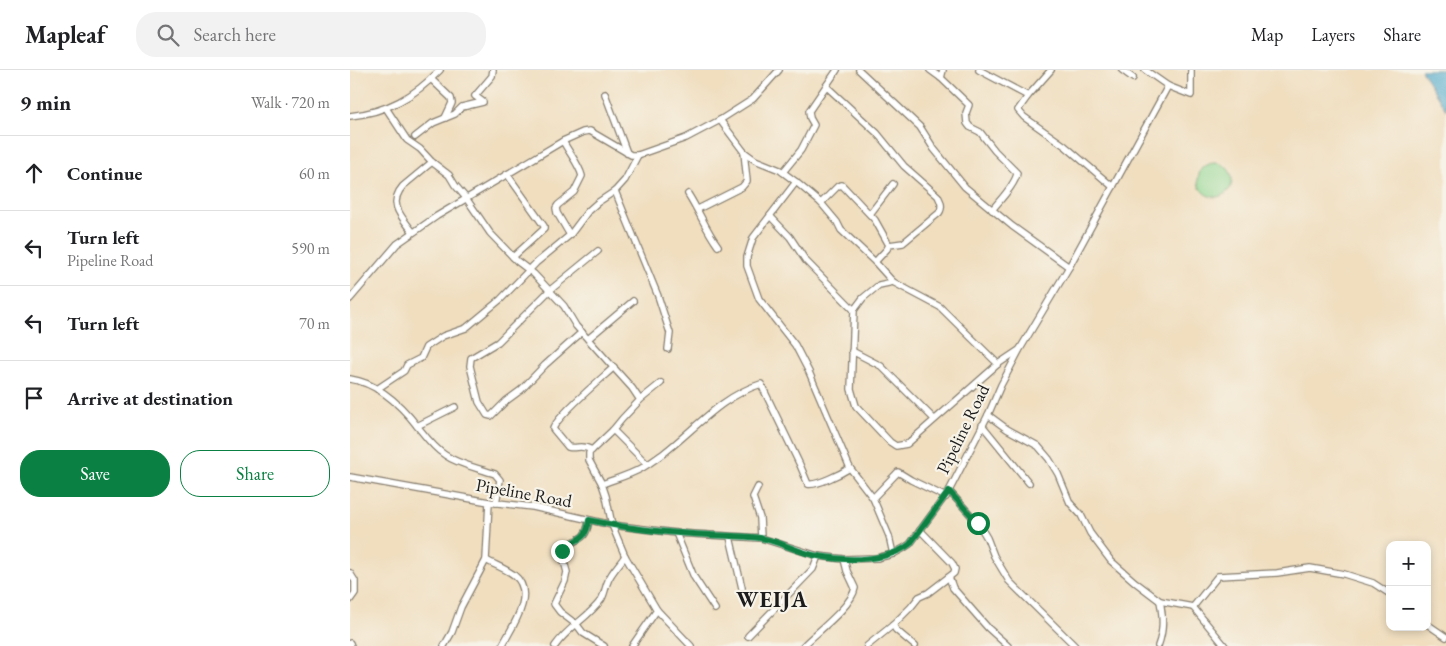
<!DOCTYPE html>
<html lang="en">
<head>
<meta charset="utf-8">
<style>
	body { margin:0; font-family:"EB Garamond",serif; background:#f2f2f2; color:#202124 }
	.controls { position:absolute; right:15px; bottom:15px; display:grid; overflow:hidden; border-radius:10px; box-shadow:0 2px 8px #0003 }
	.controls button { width:45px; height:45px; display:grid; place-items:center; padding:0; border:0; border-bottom:1px solid #e0e0e0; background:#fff; color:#202124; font:25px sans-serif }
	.stop { position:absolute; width:15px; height:15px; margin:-11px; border:4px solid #0b8043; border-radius:50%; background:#fff }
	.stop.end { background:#0b8043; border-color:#fff; box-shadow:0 1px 5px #0008 }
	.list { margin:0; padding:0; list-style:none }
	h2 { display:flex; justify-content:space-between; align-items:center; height:65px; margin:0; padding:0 20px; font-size:21px }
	h2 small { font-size:16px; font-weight:400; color:#757577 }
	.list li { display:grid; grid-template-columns:32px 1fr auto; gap:15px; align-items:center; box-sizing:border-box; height:75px; padding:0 20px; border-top:1px solid #e0e0e0 }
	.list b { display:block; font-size:19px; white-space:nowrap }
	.list p { margin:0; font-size:16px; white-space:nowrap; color:#757577 }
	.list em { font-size:16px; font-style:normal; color:#757577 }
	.actions { display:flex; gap:10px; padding:15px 20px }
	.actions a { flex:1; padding:11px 0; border:1px solid #0b8043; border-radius:20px; text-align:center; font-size:18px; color:#0b8043 }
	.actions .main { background:#0b8043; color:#fff }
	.icon { flex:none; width:28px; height:28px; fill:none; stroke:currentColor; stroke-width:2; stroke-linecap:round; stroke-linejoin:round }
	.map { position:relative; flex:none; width:1096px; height:576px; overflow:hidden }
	header { display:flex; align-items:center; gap:30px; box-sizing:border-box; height:70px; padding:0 25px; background:#fff; border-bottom:1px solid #e0e0e0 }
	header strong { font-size:24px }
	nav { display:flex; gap:28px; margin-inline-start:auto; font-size:18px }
	.search { width:350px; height:45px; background:#f2f2f2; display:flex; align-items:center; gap:12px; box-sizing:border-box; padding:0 18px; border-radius:20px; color:#757577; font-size:19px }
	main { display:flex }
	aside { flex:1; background:#fff }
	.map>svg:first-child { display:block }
</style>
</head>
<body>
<header>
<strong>Mapleaf</strong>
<div class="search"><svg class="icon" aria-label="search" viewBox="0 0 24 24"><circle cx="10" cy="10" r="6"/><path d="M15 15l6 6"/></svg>Search here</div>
<nav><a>Map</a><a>Layers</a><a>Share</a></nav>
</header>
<main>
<aside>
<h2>9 min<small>Walk · 720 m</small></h2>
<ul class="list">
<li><svg class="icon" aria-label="ahead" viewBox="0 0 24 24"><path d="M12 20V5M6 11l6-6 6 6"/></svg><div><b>Continue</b></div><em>60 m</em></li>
<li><svg class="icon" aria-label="left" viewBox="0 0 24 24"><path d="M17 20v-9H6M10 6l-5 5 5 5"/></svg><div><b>Turn left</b><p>Pipeline Road</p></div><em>590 m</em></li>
<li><svg class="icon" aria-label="left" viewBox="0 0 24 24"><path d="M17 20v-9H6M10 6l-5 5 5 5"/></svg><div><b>Turn left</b></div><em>70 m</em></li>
<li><svg class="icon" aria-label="arrive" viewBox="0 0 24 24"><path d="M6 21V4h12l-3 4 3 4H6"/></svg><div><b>Arrive at destination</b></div></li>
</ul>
<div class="actions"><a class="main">Save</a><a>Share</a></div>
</aside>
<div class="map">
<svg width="1096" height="576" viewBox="0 0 1096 576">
	<rect width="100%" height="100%" fill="#f7f3e8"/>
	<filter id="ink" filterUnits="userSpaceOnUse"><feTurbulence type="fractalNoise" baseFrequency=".02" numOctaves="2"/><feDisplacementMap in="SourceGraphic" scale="10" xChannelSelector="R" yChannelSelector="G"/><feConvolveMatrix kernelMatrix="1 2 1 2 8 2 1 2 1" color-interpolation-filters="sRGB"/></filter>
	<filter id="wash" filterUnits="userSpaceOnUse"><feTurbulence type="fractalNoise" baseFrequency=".0096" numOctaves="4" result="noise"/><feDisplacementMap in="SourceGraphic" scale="20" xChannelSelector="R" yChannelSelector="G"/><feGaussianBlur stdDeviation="1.12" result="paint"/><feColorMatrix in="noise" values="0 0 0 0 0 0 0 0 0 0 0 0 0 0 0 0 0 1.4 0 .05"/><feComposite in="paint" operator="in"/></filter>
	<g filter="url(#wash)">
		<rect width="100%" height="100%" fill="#f0debf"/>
		<circle fill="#8fd690" stroke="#567956" cx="865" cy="110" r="17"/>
		<path fill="#4ea9cc" stroke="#356274" d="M1071,0h25v40z"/>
	</g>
	<g filter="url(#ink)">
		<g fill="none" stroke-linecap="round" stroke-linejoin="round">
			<g stroke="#867d6e" stroke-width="8">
				<g id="minor">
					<path d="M509,0l61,57 14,22 31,38 47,39 57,41"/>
					<path d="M580,0l11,8 28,27 -3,8 1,10 3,4 10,5 15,19 22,22c-1,11 -18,28 -25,37"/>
					<path d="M629,0l49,26"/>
					<path d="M701,0l-23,26 -10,14 6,7 41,29 48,41"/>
					<path d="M772,0l11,8"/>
					<path d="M795,0l23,16 23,9v-25"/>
					<path d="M591,8l2,-8"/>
					<path d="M81,9l20,19 1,5 -7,15"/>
					<path d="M476,16l51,47 27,33 34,30c3,6 5,11 1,17l-36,30 -14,2"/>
					<path d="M255,24l22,59"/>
					<path d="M36,38l21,32 13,9 12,13 17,13 6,10 11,13 24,35 27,28 17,13 30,32 12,20 56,62 8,12 -18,19 -9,11 -21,20 -3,3v7l13,24 4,12 6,29 13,31 32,54 34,36"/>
					<path d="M0,46c37,-4 64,-19 90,-46"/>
					<path d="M370,50l24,32 11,8 25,10 16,12 25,21 16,19 4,8 34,32 18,20 47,25 58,57"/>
					<path d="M65,67l18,-14 22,-9 7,-7 21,-5 -8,-6 17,-20 1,-6"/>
					<path d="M213,71c6,12 16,23 19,35l-8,16 -16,13 -2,3 1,5 13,22"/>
					<path d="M288,85l-13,25 -10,11 43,105 12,37 -2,16"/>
					<path d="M433,102l18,-22 13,-25 -4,-7 -1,-7 28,-41"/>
					<path d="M157,104l37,52v3l-31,28"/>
					<path d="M446,112l-43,56 -6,19v9l12,33 36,46 14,27 41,96 23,30 16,38 4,18"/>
					<path d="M338,124c11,17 18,36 30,52"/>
					<path d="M471,133l17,-17 4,-1 33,35 14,25 -2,4 -12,13"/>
					<path d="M348,139l44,-22 5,-6 -3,-29"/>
					<path d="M520,144l23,-30"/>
					<path d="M420,146l20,21 16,24 48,49"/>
					<path d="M63,162c-11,-15 -26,-28 -10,-46l29,-24"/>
					<path d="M543,212l-14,3 -16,13 -9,12 -3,79 5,17 34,36 6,4 11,-2 91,-80 21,-14"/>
					<path d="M0,229l47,-55 40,-28 126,-75 20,-9 7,-1 41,24h7l48,-17 34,-18 33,-21 26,-29"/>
					<path d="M232,262l-37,33 -24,25 -15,11 -15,15 -4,-1 -8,-13 -9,-36 1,-8 27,-16 51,-51 49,-40"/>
					<path d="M238,269l45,-38"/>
					<path d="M502,281l29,15 53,53"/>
					<path d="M0,309c28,4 51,26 68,48 8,10 16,21 27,28 14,10 34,13 50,19l5,6 -4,23"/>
					<path d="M27,319l27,-18 3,-6 14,-7 5,-11 17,-11 23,-8 35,-29 35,-36 34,-28 18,-24 9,-8 18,-12"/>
					<path d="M290,330l21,-17"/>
					<path d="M638,345l19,14 31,17 11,13 9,15 12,29 11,12 9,18 21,28 24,21 25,19 33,6 25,-31 59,-3 33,-5 34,6 29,9 17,11"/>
					<path d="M632,355l47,58"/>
					<path d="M67,356l38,-19"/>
					<path d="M263,360l34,34"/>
					<path d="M242,380c-11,-6 -14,-1 -24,-3l-15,-18c4,-13 48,-50 61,-62"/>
					<path d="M0,407l139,25 44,5 79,18 64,8 85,5 57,18 26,3 33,-1 16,-4 11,-6 6,-4 39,-53 39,-76 13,-30 19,-36 49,-82 99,-181"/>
					<path d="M252,414c13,-5 28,-9 40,-16 7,-4 15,-10 22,-15 31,-24 58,-57 97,-69l39,81 8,19c9,2 34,-11 42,-16"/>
					<path d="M408,417l-5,10 7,21 1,20"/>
					<path d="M599,421l29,32 9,15 7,18 15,25 66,65"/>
					<path d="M523,428l25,-26 13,8 35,17"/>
					<path d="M239,450c-3,25 -15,16 -28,31l6,21 -2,9 -11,23 6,8 17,13 6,8 21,13"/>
					<path d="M326,463l18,44 21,32"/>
					<path d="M380,467l12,51"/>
					<path d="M136,490c9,5 20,9 28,15 23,18 -2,52 -12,71"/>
					<path d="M0,503l5,8v12l-5,7"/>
					<path d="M599,507l4,11 35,40 20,18"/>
					<path d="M843,537l32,39"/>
					<path d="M1077,554l19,13"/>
					<path d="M543,555l3,5 19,16"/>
					<path d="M398,566l65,-67 5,-13"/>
					<path d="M0,573l1,3"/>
					<path d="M94,576l8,-14 9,-25 25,-47 3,-58"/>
					<path d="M205,576c13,-19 33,-28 46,-46 4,-6 4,-13 7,-19 3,-9 12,-17 17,-25"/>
					<path d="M282,576l25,-36"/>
					<path d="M453,576c14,-14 49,-40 52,-58l-8,-17 -3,-12"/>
					<path d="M517,576l26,-21 18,-18 8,-10 9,-4 26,-20 1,-4 -3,-6 -32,-33"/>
					<path d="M808,576c6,-16 5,-29 2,-45"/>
				</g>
			</g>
			<use href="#minor" stroke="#fff" stroke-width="5.5"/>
		</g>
	</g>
	<g fill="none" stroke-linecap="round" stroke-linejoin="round" filter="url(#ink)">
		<path stroke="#0b8043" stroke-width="6" d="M212,481c11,-15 24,-6 27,-31 39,9 80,13 121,15 16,1 34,1 50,3 20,3 38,15 58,18 29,5 69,6 92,-12l39,-53 29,32"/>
	</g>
	<g text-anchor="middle" stroke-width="4.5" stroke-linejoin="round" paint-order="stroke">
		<g font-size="18" fill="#1c1c1c" stroke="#f7f3e8">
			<text transform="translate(613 359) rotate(-64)" y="6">Pipeline Road</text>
			<text transform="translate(174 423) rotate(10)" y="6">Pipeline Road</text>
		</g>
		<g font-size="22" font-weight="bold" letter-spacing="1" fill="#1c1c1c" stroke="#f7f3e8">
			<text x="422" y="537">WEIJA</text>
		</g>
	</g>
</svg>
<div class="controls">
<button>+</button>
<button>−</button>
</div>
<div class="stop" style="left:628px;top:453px"></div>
<div class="stop end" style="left:212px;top:481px"></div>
</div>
</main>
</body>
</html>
